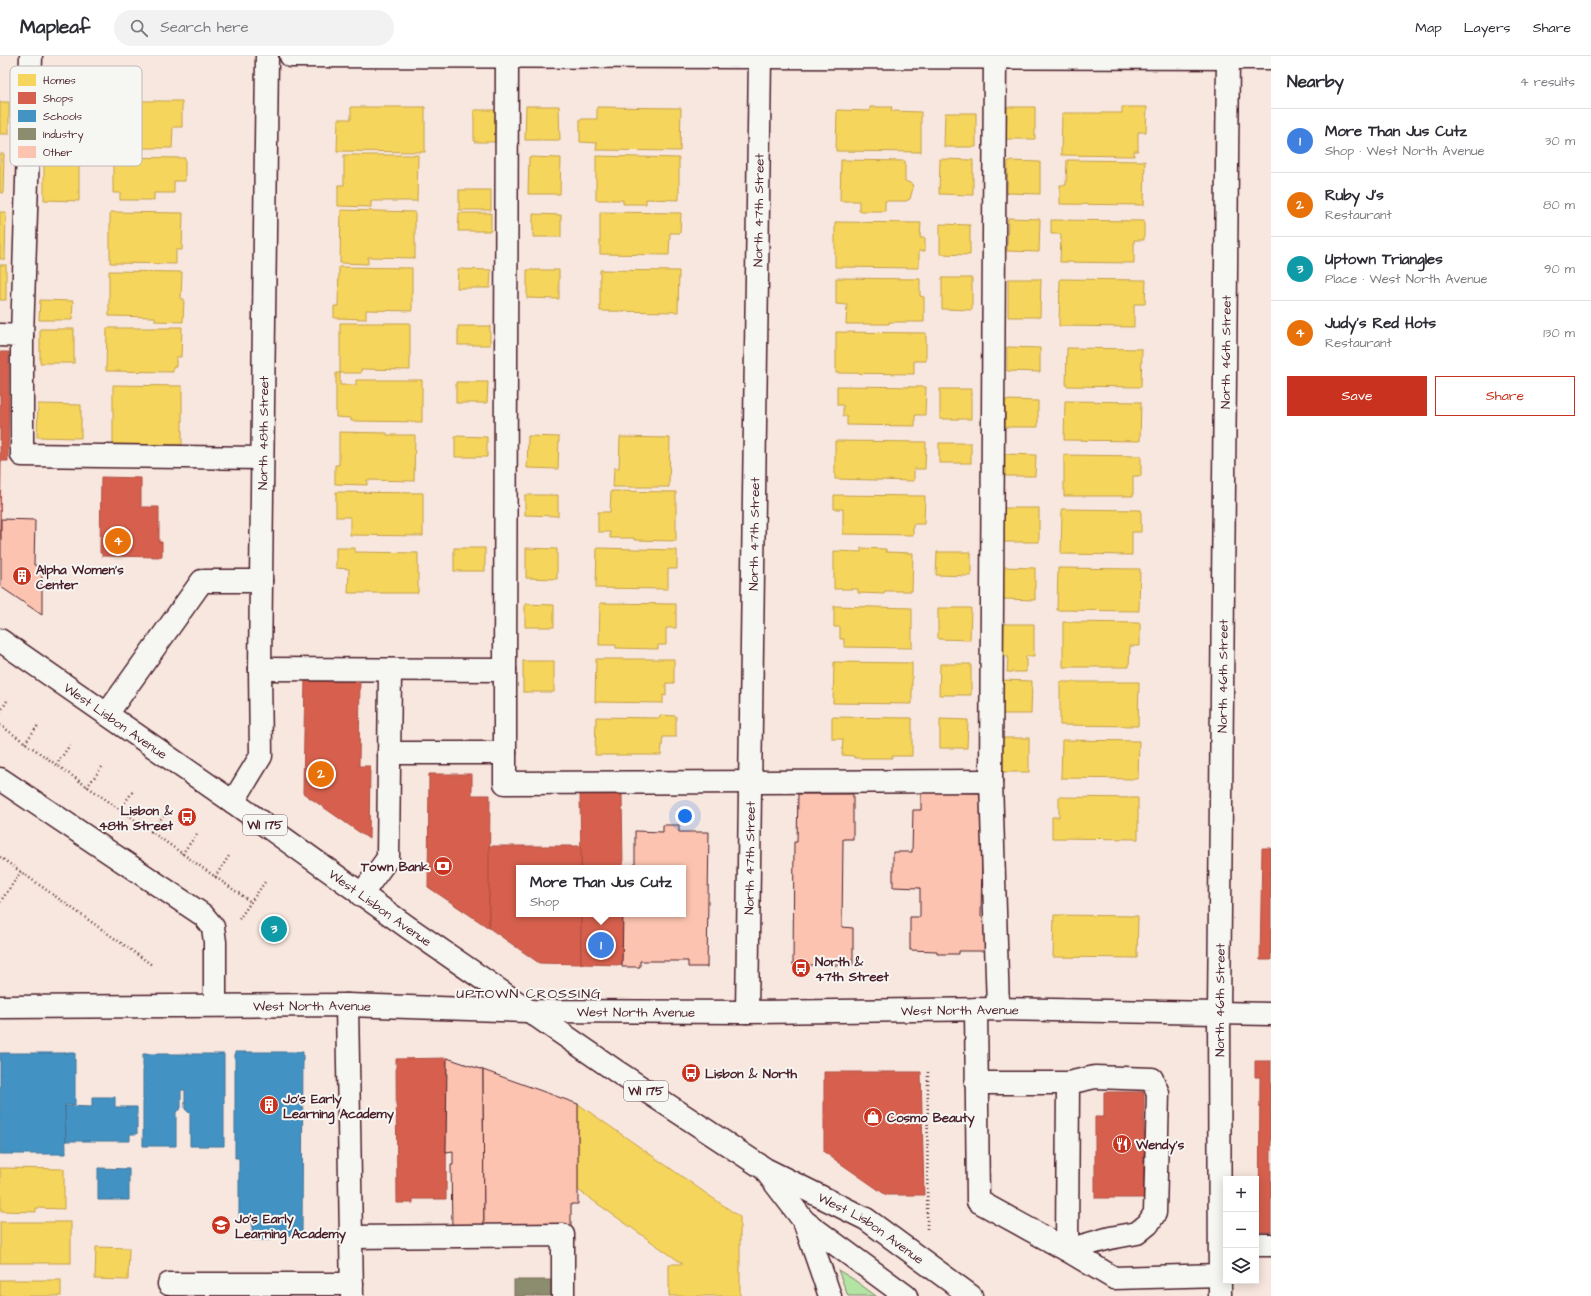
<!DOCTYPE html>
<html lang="en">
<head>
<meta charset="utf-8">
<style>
	body { margin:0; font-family:"Architects Daughter",sans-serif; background:#f2f2f3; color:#2b2b33 }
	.controls { position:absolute; right:12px; bottom:12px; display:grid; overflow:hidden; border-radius:0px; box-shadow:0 2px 10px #0003 }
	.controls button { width:36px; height:36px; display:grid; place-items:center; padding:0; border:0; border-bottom:1px solid #e1e1e2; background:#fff; color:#2b2b33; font:20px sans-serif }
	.you { position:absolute; left:685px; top:760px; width:14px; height:14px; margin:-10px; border:3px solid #fff; border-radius:50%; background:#1a73e8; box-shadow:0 0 0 6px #1a73e833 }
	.badge { display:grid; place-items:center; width:26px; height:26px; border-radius:50%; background:#c8321e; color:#fff; font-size:13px; font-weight:700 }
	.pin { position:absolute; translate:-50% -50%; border:2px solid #fff; box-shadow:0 1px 4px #0006 }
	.popup { position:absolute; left:516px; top:809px; width:170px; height:52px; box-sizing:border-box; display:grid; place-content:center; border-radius:0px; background:#fff; filter:drop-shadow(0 1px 3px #0005); font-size:13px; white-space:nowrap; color:#7c7c81 }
	.popup b { font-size:15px; color:#2b2b33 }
	.popup::after { content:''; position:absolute; left:50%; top:100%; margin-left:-8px; border:8px solid transparent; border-top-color:#fff }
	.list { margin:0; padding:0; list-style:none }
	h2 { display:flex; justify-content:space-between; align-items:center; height:52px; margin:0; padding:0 16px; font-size:17px }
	h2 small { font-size:13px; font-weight:400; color:#7c7c81 }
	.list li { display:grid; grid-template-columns:26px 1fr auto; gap:12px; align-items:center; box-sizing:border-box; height:64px; padding:0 16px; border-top:1px solid #e1e1e2 }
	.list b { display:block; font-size:15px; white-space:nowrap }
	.list p { margin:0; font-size:13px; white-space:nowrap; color:#7c7c81 }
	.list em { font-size:13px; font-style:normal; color:#7c7c81 }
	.actions { display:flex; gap:8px; padding:12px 16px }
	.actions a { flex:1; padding:9px 0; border:1px solid #c8321e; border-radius:0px; text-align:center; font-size:14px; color:#c8321e }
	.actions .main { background:#c8321e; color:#fff }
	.icon { flex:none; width:22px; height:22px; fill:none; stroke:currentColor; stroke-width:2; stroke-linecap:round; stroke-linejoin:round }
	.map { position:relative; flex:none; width:1271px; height:1240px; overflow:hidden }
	header { display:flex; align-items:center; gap:24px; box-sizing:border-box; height:56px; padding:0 20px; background:#fff; border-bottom:1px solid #e1e1e2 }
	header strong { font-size:19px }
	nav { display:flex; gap:22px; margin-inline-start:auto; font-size:14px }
	.search { width:280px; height:36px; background:#f2f2f3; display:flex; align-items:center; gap:10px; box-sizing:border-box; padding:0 14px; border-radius:22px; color:#7c7c81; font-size:15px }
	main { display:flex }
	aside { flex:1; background:#fff }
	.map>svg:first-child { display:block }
</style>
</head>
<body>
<header>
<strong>Mapleaf</strong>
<div class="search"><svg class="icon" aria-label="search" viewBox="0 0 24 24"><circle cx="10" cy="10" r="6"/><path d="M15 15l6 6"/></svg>Search here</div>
<nav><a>Map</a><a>Layers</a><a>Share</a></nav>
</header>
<main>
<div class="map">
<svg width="1271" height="1240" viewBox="0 0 1271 1240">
	<rect width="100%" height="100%" fill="#f8e7de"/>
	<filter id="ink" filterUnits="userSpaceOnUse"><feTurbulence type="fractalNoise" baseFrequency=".025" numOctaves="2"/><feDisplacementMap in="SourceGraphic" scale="8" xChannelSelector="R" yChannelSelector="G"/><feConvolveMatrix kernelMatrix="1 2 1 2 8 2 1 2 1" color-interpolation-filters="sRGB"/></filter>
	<g filter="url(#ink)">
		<path fill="#b3e4a4" stroke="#7e8268" d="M838,1214l15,9 23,17h-28z"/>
		<g fill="#f6d55c" stroke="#c29e4d">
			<path d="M130,45h52v26h-9l-1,21h-72l1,-44h28z"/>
			<rect x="0" y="46" width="9" height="32"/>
			<path d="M40,49h33l-1,33h-32z"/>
			<path d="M526,50h33l1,34h-35z"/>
			<path d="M351,51h74v45l-88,-1 1,-32h13z"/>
			<path d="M597,51l84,1 -1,43 -84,-1 1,-7 -17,-1v-23h17z"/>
			<path d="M870,51h22l-1,4 30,1v40l-85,-1 1,-41 33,1z"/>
			<path d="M1007,51h28v32h-29z"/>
			<path d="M1122,51h25l-1,25h-8v19h-4v5l-73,-1 1,-42h60z"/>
			<path d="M474,54h22l-1,32h-21z"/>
			<path d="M945,57h31v34h-32z"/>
			<path d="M0,98h4l-1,39 -3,-1z"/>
			<path d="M344,99h74l-1,46h-46v6l-33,-1v-21h6z"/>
			<path d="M596,100l83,2v42l-33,-1v5h-23v-4h-27z"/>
			<path d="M113,101l72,1v23h-11v12h-20v7h-34v-7h-7z"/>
			<path d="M529,101l32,1 -1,36h-32z"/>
			<path d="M44,102h35v43l-35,-1z"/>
			<path d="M940,103l33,1v35l-34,-1z"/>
			<path d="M841,104l64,1v20l7,3 1,4 -3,11 -4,2h-21v10h-26v-10h-19z"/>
			<path d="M1067,104l78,1 -1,44 -84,-1v-19h6z"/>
			<path d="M1008,105l32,1v32l-33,-1z"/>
			<rect x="459" y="134" width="32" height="20"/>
			<path d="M341,154l74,2v46l-47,-1v7l-28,-1z"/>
			<path d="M0,156h6l-1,47h-5z"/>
			<path d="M110,156l73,1 -1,37h-6v14l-66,-1z"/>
			<path d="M600,156l81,1 -1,20h-10l-1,22 -69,-1z"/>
			<path d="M459,157h32v18h-33z"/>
			<path d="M533,158l28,1v22h-28z"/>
			<path d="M1008,162l32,1 -1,33 -32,-1z"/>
			<path d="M1051,164l93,1v19h-10v23l-74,-1 1,-28h-10z"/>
			<path d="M835,166l86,1 -1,15h5v13h-6v17l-84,-1z"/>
			<path d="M940,168l30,1v30l-30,-1z"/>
			<rect x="0" y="209" width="6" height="35"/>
			<path d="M339,211l73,1v43l-46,-1v9l-32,-1v-12h4z"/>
			<path d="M458,213l33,1 -1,18h-33z"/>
			<path d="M527,214h32v29l-32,-1z"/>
			<path d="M600,214l79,1 -1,41 -78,-1z"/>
			<path d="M109,215l73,1 -1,27h3l-1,23 -28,-1v-4l-46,-1z"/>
			<path d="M836,222l84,1v17l4,1v25h-35v2h-43l1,-19 -11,-1z"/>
			<path d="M942,222h30v32l-30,-1z"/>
			<path d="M1008,223h33l-1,38h-32z"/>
			<path d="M1060,223l86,1 -1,24h-11v23l-75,-1z"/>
			<path d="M40,244l33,1 -1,19h-33z"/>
			<path d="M340,267h70v47l-49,-1v4h-21z"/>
			<rect x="458" y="270" width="32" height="19"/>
			<path d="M170,271h12l-1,30h-5v10h-3v5l-67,-1 1,-43h63z"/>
			<rect x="40" y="273" width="34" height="34"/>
			<path d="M836,276l90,1v28h-12v13l-78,-1z"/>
			<path d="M1007,291l33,1v24l-33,-1z"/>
			<path d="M1067,292l75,1 -1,38 -75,-1z"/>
			<path d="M336,317h4v12h16v-5h66v42l-71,-1v-3l-15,-1z"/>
			<path d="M456,326h32l-1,21h-31z"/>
			<path d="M113,329l69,1v59l-69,-1z"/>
			<path d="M837,330l89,1 -1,28h-10v11l-68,-1v-9h-4v-11h-6z"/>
			<rect x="940" y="333" width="31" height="30"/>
			<path d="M1005,344l33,1v26h-33z"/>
			<path d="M1065,345l76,1 -1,39 -76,-1z"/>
			<path d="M38,348l43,1v33l-44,-1z"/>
			<path d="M339,376l48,1v2h28l-1,46 -47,-1v5l-32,-1v-19h4z"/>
			<path d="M455,380l32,1v20h-32z"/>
			<path d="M528,380l31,1 -1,32 -31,-1z"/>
			<path d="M620,381l50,1 -1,49h-56l1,-19h5z"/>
			<path d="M835,385l91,1 -1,27h-11v12l-79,-2z"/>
			<rect x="939" y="387" width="32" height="20"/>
			<path d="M1004,398l32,1 -1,21h-31z"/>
			<path d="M1064,399l77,1v20h-8v20h-69z"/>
			<path d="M611,435l65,1v49l-42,-1v-2h-24v-6h-12v-20h12z"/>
			<path d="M336,436l87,1v43l-73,-1v-18h-14z"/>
			<path d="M525,439h33v21l-33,-1z"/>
			<path d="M834,439l91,1 -1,28h-11v11l-70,-1v-25h-9z"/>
			<rect x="1003" y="452" width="36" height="34"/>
			<path d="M1062,453l79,1v22h-9v23l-71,-1z"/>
			<path d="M336,492h19v4l63,1v40h-70l1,-24 -13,-1z"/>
			<rect x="454" y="492" width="31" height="23"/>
			<path d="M526,492l31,1v30l-31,-1z"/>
			<path d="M597,492l80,2v19h-9v20l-72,-1z"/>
			<path d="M861,492l25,1v3l27,1 -1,38h-27l-1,3 -26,-1v-4h-24v-38l27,1z"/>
			<path d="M937,496h34v24l-35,-1z"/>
			<path d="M1003,511l32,1v32l-32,-1z"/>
			<path d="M1058,512l82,1 -1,42 -82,-1z"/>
			<path d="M600,547l76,1v24h-10v17h-8v4l-42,-1v-3h-17z"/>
			<path d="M525,548l29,1v22h-29z"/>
			<path d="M834,550l78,2v40l-68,-1v-8h-4v-12h-6z"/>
			<path d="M938,552h33l-1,32 -32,-1z"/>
			<path d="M1063,566l77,1v23h-10l-1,21h-66z"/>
			<path d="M1004,568h30v32h-8v16h-19l1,-16h-5z"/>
			<path d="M596,603h78v24h-8v13l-3,-1v8l-68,-1z"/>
			<rect x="523" y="605" width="31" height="31"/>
			<path d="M834,606l78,1v41l-79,-1z"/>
			<path d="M940,608h31v31h-32z"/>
			<path d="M1000,624l32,1 -1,33h-31z"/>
			<path d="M1060,626h79l-1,44 -78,-1z"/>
			<path d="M660,659l16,1v21h-13l-2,18h-66l1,-38 64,1z"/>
			<path d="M832,661l80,1v38h-20v2h-38v-2l-12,-1 1,-16h-11z"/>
			<path d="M940,663l28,1 -1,28h-27z"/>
			<rect x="999" y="682" width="30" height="34"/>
			<path d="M1062,684l77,1 -1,38 -77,-1z"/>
			<path d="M1059,741l79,1v41l-86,-1v-21h7z"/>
			<path d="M1054,859l84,1 -1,42 -84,-1z"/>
			<path d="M578,1048l162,113v79h-71v-32h14l-105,-74z"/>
			<path d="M0,1112l64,1v40l-28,-1v4l-35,-1z"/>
			<rect x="0" y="1166" width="71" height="41"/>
			<path d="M96,1191l33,1 -1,32 -33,-1z"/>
			<rect x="0" y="1224" width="61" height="16"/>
		</g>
		<g fill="#d6604d" stroke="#ac4c43">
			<path d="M0,296h9l-1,109h-7l-1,78z"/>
			<path d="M101,421l40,1v29h18v35h3v15l-60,-1v-3h-2z"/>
			<path d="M305,620l55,1 -1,89h11l-1,73 -66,-46z"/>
			<path d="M429,718h43v21h18l-1,133 -61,-41z"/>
			<path d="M580,737h42l1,75h-42z"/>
			<path d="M489,790h92v22h-62v46h62v50l-42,-1 -50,-35z"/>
			<path d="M1262,792h9v112h-11z"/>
			<path d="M581,858h42l-1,51 -41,-1z"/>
			<path d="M447,1002l-1,141h-33v4h-16l-1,-144z"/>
			<path d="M1255,1005h16v171h-12l1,-155h-5z"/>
			<path d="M824,1016h97l3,123h-38l-62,-43z"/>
			<path d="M1104,1036h40v42h5v19h-5v45h-49v-81h9z"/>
		</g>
		<g fill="#4393c3" stroke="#457095">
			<path d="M235,996h68l-1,183h-31v5h-19v-19h-13v-63h-4z"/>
			<path d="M0,997h75v52h-10l1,49h-66z"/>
			<path d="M143,998h81v92h-34v-32l-5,-5v-19h-4v18l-5,4v34h-33z"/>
			<path d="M92,1041h23v10h22v27h-7v7h-64l-1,-35 27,1z"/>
			<path d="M98,1112l31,1v31h-31z"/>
		</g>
		<rect fill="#8c8c6e" stroke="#786b5a" x="514" y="1224" width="42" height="16"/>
		<g fill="#fcc4b0" stroke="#4a1f2b">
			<path d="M1,463l34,1 -1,45 8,1v49l-41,-28z"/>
			<path d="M921,736l62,1 -2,124h5v34h-27v3h-22v-3l-27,-1v-33h10v-29l-27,-1v-35h19l1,-42h8z"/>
			<path d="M798,738h55v45h-10l-1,88 11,1v37h-60l1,-123h3z"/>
			<path d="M663,769h16v7h30l-2,135h-19v-6h-48v6h-18l1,-53h60v-46h-48v-37l28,1z"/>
			<path d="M447,1002l36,12 1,157h-32l-1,-62h2v-14l-7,1z"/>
			<path d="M483,1014l95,34v100h-7v23h-87z"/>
		</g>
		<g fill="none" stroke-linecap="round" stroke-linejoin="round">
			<g stroke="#4a1f2b" stroke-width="25">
				<g id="minor">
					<path d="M291,0l980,2"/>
					<path d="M995,0l-4,725 7,228"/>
					<path d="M0,279l22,1v119l240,3"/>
					<path d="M22,280l9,-280"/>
					<path d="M260,613l245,1v113l486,-2"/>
					<path d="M505,614l2,-614"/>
					<path d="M107,658l95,-133h59"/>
					<path d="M389,697h116"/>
					<path d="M0,723l203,136 10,12 2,15v63"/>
					<path id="s1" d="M233,746l28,-46 -1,-87 7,-613"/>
					<path d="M361,839l27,-37 2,-188"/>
					<path d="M347,949l5,291"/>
					<path d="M976,953l2,192 89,49 47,28 106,-3"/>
					<path id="s2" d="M747,956l13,-956"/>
					<path d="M976,1027h92l27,-6 57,2 6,14 -3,120 -7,11 -11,9 -27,5 -43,12 1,-167"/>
					<path d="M351,1181l212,-2v61"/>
					<path d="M1256,1189h15"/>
					<path d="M169,1228h183"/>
					<path id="s3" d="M1220,1240l-1,-283 9,-957"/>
				</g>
			</g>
			<g stroke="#4a1f2b" stroke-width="25">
				<g id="major">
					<path id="s4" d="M0,584l233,162 176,126 210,145 146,96 101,50 105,77"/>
					<path id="s5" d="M0,951l347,-2 181,6 219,1 251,-3 273,5"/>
					<path d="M768,1118l36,47 102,75"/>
				</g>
			</g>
			<g stroke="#4a1f2b" stroke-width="25">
				<path id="highway" d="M804,1165l26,75"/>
			</g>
			<g stroke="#4a1f2b" stroke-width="2.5" stroke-dasharray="1 3" stroke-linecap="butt">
				<path d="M0,656l7,-11"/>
				<path d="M0,669l251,177"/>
				<path d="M25,687l14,-19"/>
				<path d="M56,709l14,-20"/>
				<path d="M87,731l15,-20"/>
				<path d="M120,753l14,-19"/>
				<path d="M151,776l15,-20"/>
				<path d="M182,798l15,-20"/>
				<path d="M0,801l152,108"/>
				<path d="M215,821l14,-21"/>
				<path d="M0,846l21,-30"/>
				<path d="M239,863l26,-37"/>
				<path d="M927,1173l1,-158"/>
			</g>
			<use href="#minor" stroke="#f6f6f2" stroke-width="22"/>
			<use href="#major" stroke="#f6f6f2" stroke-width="22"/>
			<use href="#highway" stroke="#f6f6f2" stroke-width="22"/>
		</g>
	</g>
	<defs>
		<g id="building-disc" transform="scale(1)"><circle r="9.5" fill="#c8321e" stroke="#f6f6f2"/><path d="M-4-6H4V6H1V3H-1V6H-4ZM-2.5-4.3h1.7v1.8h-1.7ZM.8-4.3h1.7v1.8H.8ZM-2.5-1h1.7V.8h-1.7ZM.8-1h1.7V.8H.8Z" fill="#fff"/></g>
		<g id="bus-disc" transform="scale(1)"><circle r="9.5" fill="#c8321e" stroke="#f6f6f2"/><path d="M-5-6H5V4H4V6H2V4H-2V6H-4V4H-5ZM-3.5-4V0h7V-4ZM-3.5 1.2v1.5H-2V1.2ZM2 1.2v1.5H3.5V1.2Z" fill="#fff"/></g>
		<g id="bank-disc" transform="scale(1)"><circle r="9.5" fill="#c8321e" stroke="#f6f6f2"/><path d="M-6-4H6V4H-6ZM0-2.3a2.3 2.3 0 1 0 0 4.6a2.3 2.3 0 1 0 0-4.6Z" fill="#fff"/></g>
		<g id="shop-disc" transform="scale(1)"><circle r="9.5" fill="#c8321e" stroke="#f6f6f2"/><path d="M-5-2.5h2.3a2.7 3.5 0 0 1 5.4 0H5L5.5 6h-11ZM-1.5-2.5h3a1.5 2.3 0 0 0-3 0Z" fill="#fff"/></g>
		<g id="restaurant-disc" transform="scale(1)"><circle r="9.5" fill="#c8321e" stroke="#f6f6f2"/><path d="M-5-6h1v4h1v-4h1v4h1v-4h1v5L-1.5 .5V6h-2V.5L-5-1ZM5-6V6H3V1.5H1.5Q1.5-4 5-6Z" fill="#fff"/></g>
		<g id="school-disc" transform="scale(1)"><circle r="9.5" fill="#c8321e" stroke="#f6f6f2"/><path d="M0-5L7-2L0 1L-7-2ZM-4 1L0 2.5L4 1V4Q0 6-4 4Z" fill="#fff"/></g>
	</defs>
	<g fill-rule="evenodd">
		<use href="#building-disc" x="22" y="520"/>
		<use href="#bus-disc" x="187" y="761"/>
		<use href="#bank-disc" x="443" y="810"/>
		<use href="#bus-disc" x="801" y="912"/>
		<use href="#bus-disc" x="691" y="1017"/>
		<use href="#building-disc" x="269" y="1049"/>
		<use href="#shop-disc" x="873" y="1061"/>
		<use href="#restaurant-disc" x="1122" y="1088"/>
		<use href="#school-disc" x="221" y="1169"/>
	</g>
	<g text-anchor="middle" stroke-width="4" stroke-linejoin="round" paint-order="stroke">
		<g fill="#f6f6f2" stroke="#7e6067" stroke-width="1">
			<rect x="243" y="759" width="44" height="20" rx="3"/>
			<rect x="624" y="1025" width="44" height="20" rx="3"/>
		</g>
		<g font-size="12" font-weight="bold" fill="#4a1f2b">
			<text x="265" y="773">WI 175</text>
			<text x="646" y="1039">WI 175</text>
		</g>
		<g font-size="13" fill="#4a1f2b" stroke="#f6f6f2">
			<text dy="5" stroke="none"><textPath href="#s2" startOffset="802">North 47th Street</textPath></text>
			<text dy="5" stroke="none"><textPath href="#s3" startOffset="944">North 46th Street</textPath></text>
			<text dy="5" stroke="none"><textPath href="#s1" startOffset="377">North 48th Street</textPath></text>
			<text dy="5" stroke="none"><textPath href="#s2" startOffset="478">North 47th Street</textPath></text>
			<text dy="5" stroke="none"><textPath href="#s3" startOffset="620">North 46th Street</textPath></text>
			<text dy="5" stroke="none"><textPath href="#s4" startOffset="141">West Lisbon Avenue</textPath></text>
			<text dy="5" stroke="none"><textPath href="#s2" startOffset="154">North 47th Street</textPath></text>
			<text dy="5" stroke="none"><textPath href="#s4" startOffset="465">West Lisbon Avenue</textPath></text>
			<text dy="5" stroke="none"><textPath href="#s3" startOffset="296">North 46th Street</textPath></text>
			<text dy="5" stroke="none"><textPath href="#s5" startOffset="312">West North Avenue</textPath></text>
			<text dy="5" stroke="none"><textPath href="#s5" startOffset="960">West North Avenue</textPath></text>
			<text dy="5" stroke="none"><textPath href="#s5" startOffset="636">West North Avenue</textPath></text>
			<text dy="5" stroke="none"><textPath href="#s4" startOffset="1052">West Lisbon Avenue</textPath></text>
		</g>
		<g font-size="13" font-weight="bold" fill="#4a1f2b" stroke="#f6f6f2" text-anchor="start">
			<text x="36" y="518">Alpha Women's<tspan x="36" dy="15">Center</tspan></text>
			<text x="173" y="759" text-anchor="end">Lisbon &amp;<tspan x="173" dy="15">48th Street</tspan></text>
			<text x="429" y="815" text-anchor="end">Town Bank</text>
			<text x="815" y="910">North &amp;<tspan x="815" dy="15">47th Street</tspan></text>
			<text x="705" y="1022">Lisbon &amp; North</text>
			<text x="283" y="1047">Jo's Early<tspan x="283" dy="15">Learning Academy</tspan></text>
			<text x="887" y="1066">Cosmo Beauty</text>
			<text x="1136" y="1093">Wendy's</text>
			<text x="235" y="1167">Jo’s Early<tspan x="235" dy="15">Learning Academy</tspan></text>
		</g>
		<g font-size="14" letter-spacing="1" fill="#4a1f2b" stroke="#f6f6f2">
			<text x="529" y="942">UPTOWN CROSSING</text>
		</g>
	</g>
	<rect x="10" y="10" width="132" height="100" rx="6" fill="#f6f6f2" stroke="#c2b6b6" stroke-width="1"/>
	<rect x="18" y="18" width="18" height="12" fill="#f6d55c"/>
	<rect x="18" y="36" width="18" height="12" fill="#d6604d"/>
	<rect x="18" y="54" width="18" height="12" fill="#4393c3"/>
	<rect x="18" y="72" width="18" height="12" fill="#8c8c6e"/>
	<rect x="18" y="90" width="18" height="12" fill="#fcc4b0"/>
	<g font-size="11" fill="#4a1f2b">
		<text x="43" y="28">Homes</text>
		<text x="43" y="46">Shops</text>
		<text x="43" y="64">Schools</text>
		<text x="43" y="82">Industry</text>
		<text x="43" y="100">Other</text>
	</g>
</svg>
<div class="controls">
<button>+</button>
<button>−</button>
<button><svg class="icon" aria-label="layers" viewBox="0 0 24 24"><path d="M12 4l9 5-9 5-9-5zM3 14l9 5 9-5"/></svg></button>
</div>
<div class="you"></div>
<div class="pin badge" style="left:601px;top:889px;background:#3f7fe0">1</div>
<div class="popup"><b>More Than Jus Cutz</b>Shop</div>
<div class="pin badge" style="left:321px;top:718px;background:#e8710a">2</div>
<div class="pin badge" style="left:274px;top:873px;background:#0f9aa8">3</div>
<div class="pin badge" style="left:118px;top:485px;background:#e8710a">4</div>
</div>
<aside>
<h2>Nearby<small>4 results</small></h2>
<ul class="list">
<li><span class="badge" style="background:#3f7fe0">1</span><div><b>More Than Jus Cutz</b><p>Shop · West North Avenue</p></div><em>30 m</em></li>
<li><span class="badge" style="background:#e8710a">2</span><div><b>Ruby J's</b><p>Restaurant</p></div><em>80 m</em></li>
<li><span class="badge" style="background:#0f9aa8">3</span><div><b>Uptown Triangles</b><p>Place · West North Avenue</p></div><em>90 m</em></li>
<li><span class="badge" style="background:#e8710a">4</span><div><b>Judy's Red Hots</b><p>Restaurant</p></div><em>130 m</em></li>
</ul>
<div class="actions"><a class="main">Save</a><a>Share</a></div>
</aside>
</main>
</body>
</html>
